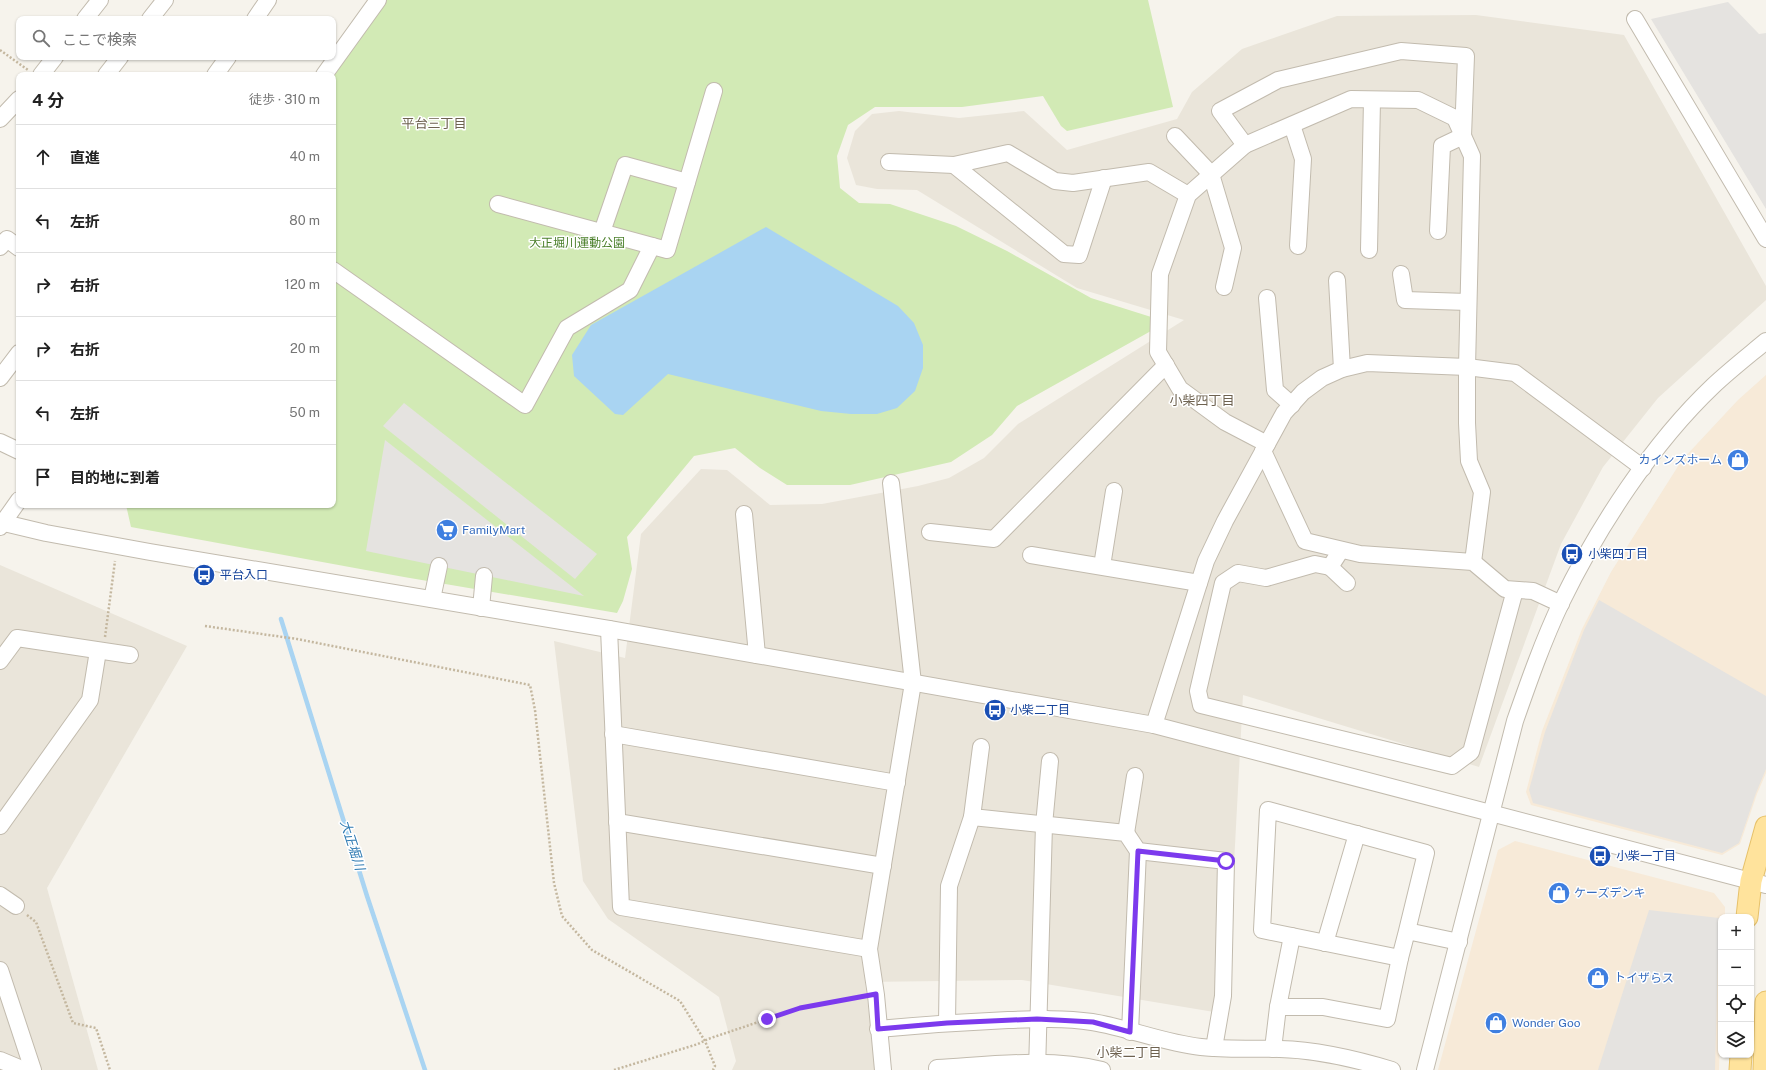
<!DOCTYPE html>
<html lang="ja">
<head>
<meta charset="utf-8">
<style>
	body { margin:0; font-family:"Public Sans","Noto Sans JP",sans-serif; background:#f2f2f2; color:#222 }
	.controls { position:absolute; right:12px; bottom:12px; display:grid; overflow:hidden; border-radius:8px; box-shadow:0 1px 3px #0004 }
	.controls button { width:36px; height:36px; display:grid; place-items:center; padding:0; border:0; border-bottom:1px solid #e0e0e0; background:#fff; color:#222; font:20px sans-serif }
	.stop { position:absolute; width:12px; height:12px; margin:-9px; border:3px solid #7c3aed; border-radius:50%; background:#fff }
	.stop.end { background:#7c3aed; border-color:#fff; box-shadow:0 1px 4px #0008 }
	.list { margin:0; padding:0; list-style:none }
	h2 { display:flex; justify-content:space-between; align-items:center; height:52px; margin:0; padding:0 16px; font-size:17px }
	h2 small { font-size:13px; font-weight:400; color:#767676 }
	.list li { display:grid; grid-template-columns:26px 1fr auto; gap:12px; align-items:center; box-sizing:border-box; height:64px; padding:0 16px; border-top:1px solid #e0e0e0 }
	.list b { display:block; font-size:15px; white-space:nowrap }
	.list em { font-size:13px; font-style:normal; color:#767676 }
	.icon { flex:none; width:22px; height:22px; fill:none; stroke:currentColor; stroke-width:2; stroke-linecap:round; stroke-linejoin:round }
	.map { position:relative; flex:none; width:1766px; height:1070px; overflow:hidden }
	.search { position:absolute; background:#fff; box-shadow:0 1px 3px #0004; left:16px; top:16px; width:320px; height:44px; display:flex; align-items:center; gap:10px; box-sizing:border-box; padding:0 14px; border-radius:8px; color:#767676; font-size:15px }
	.panel { position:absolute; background:#fff; box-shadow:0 1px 3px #0004; left:16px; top:72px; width:320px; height:436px; border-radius:8px }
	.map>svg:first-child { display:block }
</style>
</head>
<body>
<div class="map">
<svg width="1766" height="1070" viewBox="0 0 1766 1070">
	<rect width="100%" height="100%" fill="#f6f3ec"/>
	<g fill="#eae5da">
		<path d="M1476,15l148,20 142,251v14l-108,98 -55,69 -42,77 -82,223 -236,-72 -17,319 -204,-34 -157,2 11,88h-144l4,-9 -17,-64 -111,-78 -25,-38 -29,-240 71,17 16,-124 60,-65 26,1 43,35 52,-1 96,-18 31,-8 35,-20 34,-34 166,-104 -107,-32 -160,-98 -40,-1 -21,-4 -9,-27 8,-27 17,-17 27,-3 60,7 65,-7 43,39 110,-31 15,-27 50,-43 95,-33z"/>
		<path d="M0,565l187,81 -140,242 51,182h-98z"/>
	</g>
	<g fill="#f7ead8">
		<path d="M1766,375v398l-9,21 -17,50 -18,11 -191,-50 -5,-13 16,-61 40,-102 29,-57 71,-112 56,-60z"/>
		<path d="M1515,841l199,52 11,14v10h-4v92l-2,61h-281l60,-220z"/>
	</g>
	<path fill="#d2eab5" d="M387,0h761l25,107 -106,24 -6,-5 -18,-30 -81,11h-87l-27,18 -11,31 3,32 19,15 31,1 66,22 51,25 84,47 76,24 -150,84 -25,29 -41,27 -101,23h-63l-27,-17 -25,-20 -41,8 -67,81 5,32 -9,32 -6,12 -213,-36 -273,-50 -5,-22h207l-1,-430z"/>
	<g fill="#e5e3e0">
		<path d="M1728,2l31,32 7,-1v176l-115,-190z"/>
		<path d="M404,403l193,151 -22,25 -192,-153z"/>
		<path d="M385,440l199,156 -218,-45z"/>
		<path d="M1599,600l167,96v73l-10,24 -17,50 -17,10 -189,-50 -4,-13 16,-58 39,-102z"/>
		<path d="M1649,910l70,8 -4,152h-117z"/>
	</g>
	<path fill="#a9d4f2" d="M766,227l132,79 16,17 9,22v23l-8,23 -18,17 -20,6h-26l-30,-3 -153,-37 -45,41 -8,-1 -41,-38 -2,-21 19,-30z"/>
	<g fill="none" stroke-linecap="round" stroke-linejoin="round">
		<path stroke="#a9d4f2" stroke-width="4.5" d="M281,619l86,277 58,174"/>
		<g stroke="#c2bbae" stroke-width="18">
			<g id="minor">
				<path d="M85,19l15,-19"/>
				<path d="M150,19l15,-19"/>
				<path d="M255,19l13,-19"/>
				<path d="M1635,19l131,220"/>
				<path d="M41,75l14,-18"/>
				<path d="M106,75l14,-18"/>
				<path d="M215,75l13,-18"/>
				<path d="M324,75l54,-75"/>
				<path d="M0,119l19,-20"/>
				<path d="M1292,125l11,34 -5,87"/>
				<path d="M1175,136l36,38 22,74 -9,39"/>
				<path d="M1245,145l-25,-34 58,-31 123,-29 65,5 -3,80 -21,10 -4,85"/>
				<path d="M889,162l65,3 54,-12 47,28 18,2 76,-11 39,23"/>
				<path d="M954,165l110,89 15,1 25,-77"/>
				<path d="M498,204l169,46 47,-159"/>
				<path d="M602,232l23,-67 62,17"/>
				<path d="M0,247l7,-8 12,9"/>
				<path d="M1369,250l3,-150"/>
				<path d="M333,270l192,135 42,-77 63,-38 22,-44"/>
				<path d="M1401,274l4,26 63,2"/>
				<path d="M1337,280l5,89"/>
				<path d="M1267,298l8,92 17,15"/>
				<path d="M0,378l19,-25"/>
				<path d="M0,442l19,9"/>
				<path d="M1267,444l-42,-22 -45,-33 -22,-37 2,-78 28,-79 57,-50 106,-46 67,1 37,18 17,38 -5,211v56l2,38 13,31 -9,70"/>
				<path d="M1263,451l42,90 55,13 113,8 32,27 28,2 28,13"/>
				<path d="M744,514l13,141"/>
				<path d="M0,522l46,11 104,19 459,77 545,96 612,160"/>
				<path d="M0,527l19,-27"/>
				<path d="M930,532l64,7 172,-174"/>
				<path d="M1341,550l-11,17 -15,-3 -49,14 -28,-5 -15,10 -25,108 3,14 251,61 19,-14 44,-162"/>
				<path d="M1031,555l168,28"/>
				<path d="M1102,566l12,-75"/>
				<path d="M1330,567l17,16"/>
				<path d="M432,599l7,-33"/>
				<path d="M481,608l3,-32"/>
				<path d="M609,629l12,278 248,42"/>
				<path d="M0,661l17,-23 113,17"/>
				<path d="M1154,725l52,-164 19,-40 59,-108 19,-21 19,-14 20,-9 25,-6 100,4 48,6 128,95"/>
				<path d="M613,734l284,49"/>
				<path d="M981,747l-9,70 154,16 12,18 88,10 -3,135 -9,52"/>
				<path d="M617,822l266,44"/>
				<path d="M0,826l90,-126 8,-49"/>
				<path d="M1126,833l9,-57"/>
				<path d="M0,895l16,11"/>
				<path d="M1407,931l-7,27 -138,-28 6,-120 158,43 -19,78 52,11"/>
				<path d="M1292,936l-14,71h45l64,12 13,-61"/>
				<path d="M1325,943l32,-109"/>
				<path d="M0,970l33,100"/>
				<path d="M947,1023l2,-137 23,-69"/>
				<path d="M878,1029c43,-4 86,-7 130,-9 28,-1 57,-2 84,2 37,6 72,21 109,25 26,3 53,1 79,2 38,1 76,10 112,21"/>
				<path d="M1130,1032l8,-181"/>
				<path d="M1273,1049l5,-42"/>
				<path d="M0,1060l24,10"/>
				<path d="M883,1070l-7,-75 -7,-46 44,-266 -22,-200"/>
				<path d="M939,1070l-2,-2c54,-3 112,-11 165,2"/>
				<path d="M1037,1070l7,-245 6,-64"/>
				<path d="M1425,1070l90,-349c14,-40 28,-80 46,-118 37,-76 91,-159 152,-217 17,-16 35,-30 53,-45"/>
			</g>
		</g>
		<g stroke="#e6c16a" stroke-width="23">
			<g id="major">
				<path d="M1747,917l4,-36 15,-54"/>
				<path d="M1740,1070l1,-15"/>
				<path d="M1764,1070l2,-68"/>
			</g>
		</g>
		<g stroke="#c4b79f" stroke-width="2.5" stroke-dasharray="2 2" stroke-linecap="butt">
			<path d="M0,50l28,20"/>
			<path d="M205,626l92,13 233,46 5,25 19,173 8,33 30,34 88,51 25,40 10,25 -2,4"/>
			<path d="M105,637l10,-76"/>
			<path d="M27,915l9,7 37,101 23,5 14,42"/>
			<path d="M614,1070l84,-26 10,-5 92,-31 62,-11"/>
		</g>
		<use href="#minor" stroke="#fff" stroke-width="16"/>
		<use href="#major" stroke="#ffe39c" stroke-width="21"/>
	</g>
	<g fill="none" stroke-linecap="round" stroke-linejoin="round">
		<path stroke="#7c3aed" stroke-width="5" d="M767,1019l33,-11 76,-14 2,35 69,-6 90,-4 56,3 37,10 8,-181 88,10"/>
	</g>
	<defs>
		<g id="shop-disc" transform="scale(1.15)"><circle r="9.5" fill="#3f7fe0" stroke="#fff"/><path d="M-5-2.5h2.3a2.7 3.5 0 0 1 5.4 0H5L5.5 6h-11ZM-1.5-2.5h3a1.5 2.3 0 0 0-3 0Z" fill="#fff"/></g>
		<g id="supermarket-disc" transform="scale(1.15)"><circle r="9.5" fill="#3f7fe0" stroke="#fff"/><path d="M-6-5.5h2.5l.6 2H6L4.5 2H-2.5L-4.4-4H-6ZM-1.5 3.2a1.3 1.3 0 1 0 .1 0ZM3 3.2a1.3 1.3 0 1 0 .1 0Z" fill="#fff"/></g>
		<g id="bus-disc" transform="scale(1.15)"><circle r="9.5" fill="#1a4fb4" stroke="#fff"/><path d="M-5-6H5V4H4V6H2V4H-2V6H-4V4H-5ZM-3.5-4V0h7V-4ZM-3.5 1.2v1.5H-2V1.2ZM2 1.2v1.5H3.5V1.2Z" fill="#fff"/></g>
	</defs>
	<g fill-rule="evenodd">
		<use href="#shop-disc" x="1738" y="460"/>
		<use href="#supermarket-disc" x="447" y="530"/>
		<use href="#bus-disc" x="1572" y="554"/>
		<use href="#bus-disc" x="204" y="575"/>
		<use href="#bus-disc" x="995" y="710"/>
		<use href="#bus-disc" x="1600" y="856"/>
		<use href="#shop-disc" x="1559" y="893"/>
		<use href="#shop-disc" x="1598" y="978"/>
		<use href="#shop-disc" x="1496" y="1023"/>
	</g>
	<g text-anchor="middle" stroke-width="3" stroke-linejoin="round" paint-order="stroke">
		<g font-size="12" fill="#4a7f2a" stroke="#fff">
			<text x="577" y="247">大正堀川運動公園</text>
		</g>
		<g font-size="12" fill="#366cbe" stroke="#fff" text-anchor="start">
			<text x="1722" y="464" text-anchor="end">カインズホーム</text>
			<text x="462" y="534">FamilyMart</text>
			<text x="1574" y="897">ケーズデンキ</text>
			<text x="1614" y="982">トイザらス</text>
			<text x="1512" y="1027">Wonder Goo</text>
		</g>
		<g font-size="12" fill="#164399" stroke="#fff" text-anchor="start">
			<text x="1588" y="558">小柴四丁目</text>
			<text x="220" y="579">平台入口</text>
			<text x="1010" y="714">小柴二丁目</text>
			<text x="1616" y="860">小柴一丁目</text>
		</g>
		<g font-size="13" fill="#6e6250" stroke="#fff">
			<text x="434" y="128">平台三丁目</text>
			<text x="1202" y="405">小柴四丁目</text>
			<text x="1129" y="1057">小柴二丁目</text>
		</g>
		<g font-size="13" font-style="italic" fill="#2e7ab2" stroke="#fff">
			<text transform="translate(353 845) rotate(72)" y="5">大正堀川</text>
		</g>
	</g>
</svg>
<div class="controls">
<button>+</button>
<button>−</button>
<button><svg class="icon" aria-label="locate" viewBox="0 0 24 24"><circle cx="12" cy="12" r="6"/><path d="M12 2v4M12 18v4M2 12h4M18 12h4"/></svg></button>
<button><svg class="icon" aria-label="layers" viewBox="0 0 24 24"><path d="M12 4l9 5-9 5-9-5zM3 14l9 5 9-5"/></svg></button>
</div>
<div class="stop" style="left:1226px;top:861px"></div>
<div class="stop end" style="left:767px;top:1019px"></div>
<div class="search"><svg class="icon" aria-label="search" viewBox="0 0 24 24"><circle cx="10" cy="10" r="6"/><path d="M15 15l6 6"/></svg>ここで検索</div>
<section class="panel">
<h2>4 分<small>徒歩 · 310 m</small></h2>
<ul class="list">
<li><svg class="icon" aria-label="ahead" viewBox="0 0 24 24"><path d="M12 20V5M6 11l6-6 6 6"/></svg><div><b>直進</b></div><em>40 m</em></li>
<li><svg class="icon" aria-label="left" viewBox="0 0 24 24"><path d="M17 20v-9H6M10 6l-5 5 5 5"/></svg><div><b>左折</b></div><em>80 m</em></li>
<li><svg class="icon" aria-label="right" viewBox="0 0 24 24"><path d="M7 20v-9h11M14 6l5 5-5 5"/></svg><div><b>右折</b></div><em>120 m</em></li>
<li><svg class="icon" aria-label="right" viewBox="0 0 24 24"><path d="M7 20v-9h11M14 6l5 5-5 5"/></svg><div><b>右折</b></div><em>20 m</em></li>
<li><svg class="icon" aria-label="left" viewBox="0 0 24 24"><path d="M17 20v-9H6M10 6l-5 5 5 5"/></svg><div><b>左折</b></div><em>50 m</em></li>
<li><svg class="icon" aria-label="arrive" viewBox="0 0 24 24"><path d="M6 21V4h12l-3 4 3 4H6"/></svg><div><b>目的地に到着</b></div></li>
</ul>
</section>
</div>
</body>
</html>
